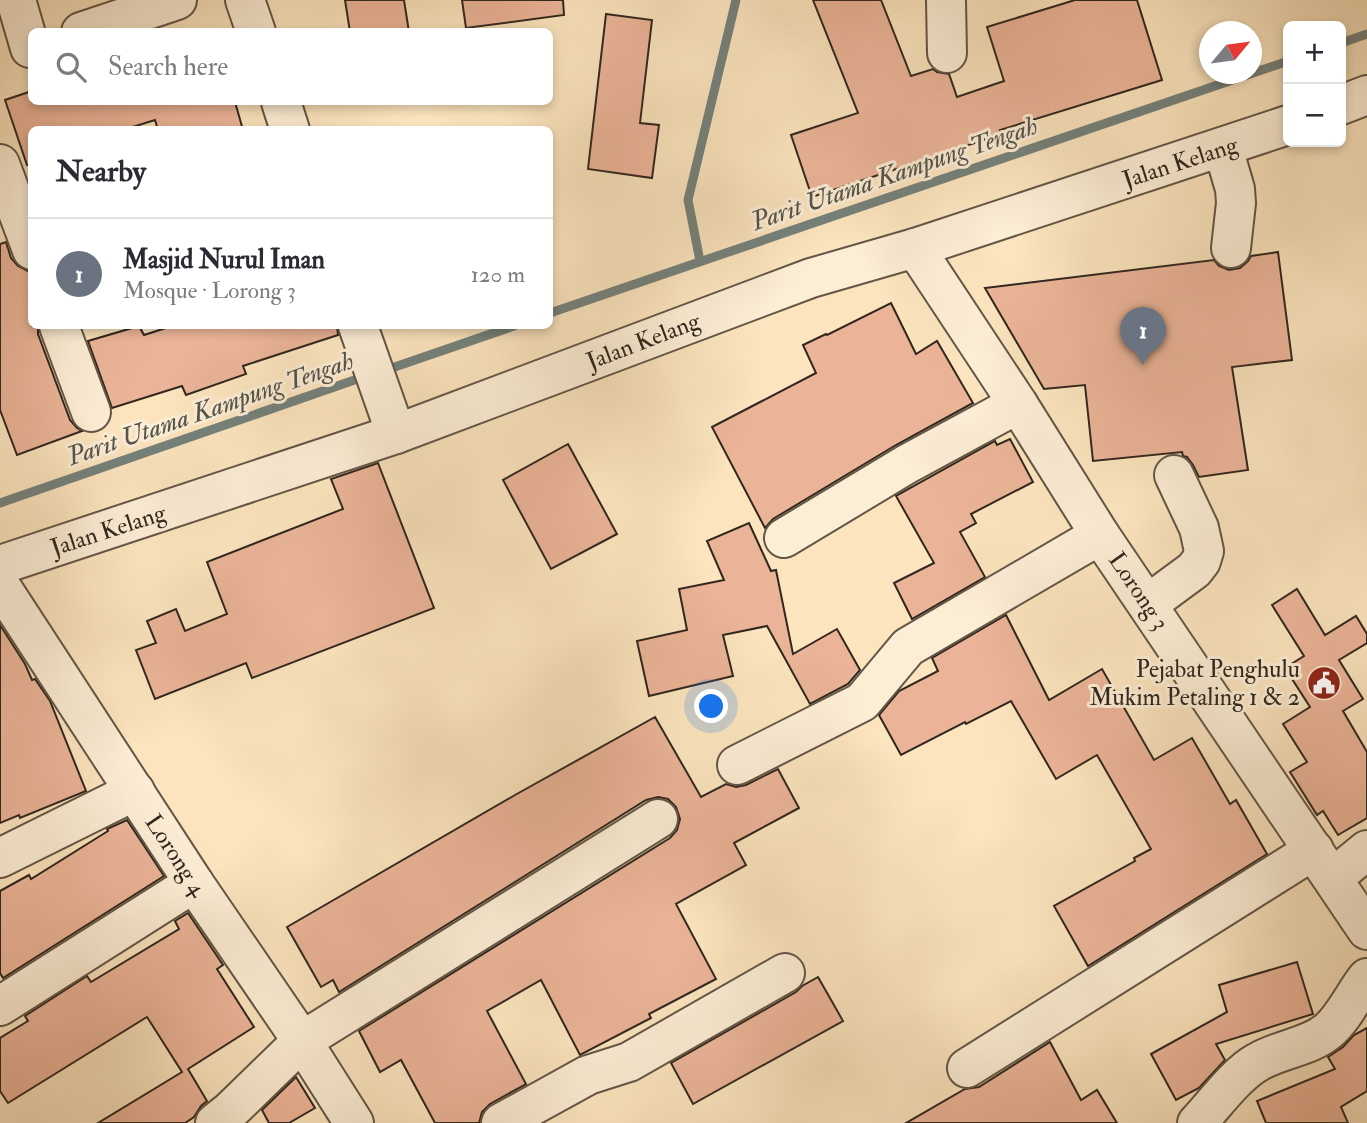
<!DOCTYPE html>
<html lang="en">
<head>
<meta charset="utf-8">
<style>
	body { margin:0; font-family:"IM FELL Double Pica",serif; background:#f7f7f7; color:#2b2b33 }
	.controls { position:absolute; right:21px; top:21px; display:grid; overflow:hidden; border-radius:10px; box-shadow:0 4px 10px #0003 }
	.controls button { width:63px; height:63px; display:grid; place-items:center; padding:0; border:0; border-bottom:2px solid #e1e1e2; background:#fff; color:#2b2b33; font:35px sans-serif }
	.compass { position:absolute; left:1199px; top:21px; width:63px; height:63px; border-radius:50%; background:#fff; box-shadow:0 4px 10px #0003; rotate:61deg }
	.you { position:absolute; left:712px; top:707px; width:24px; height:24px; margin:-18px; border:5px solid #fff; border-radius:50%; background:#1a73e8; box-shadow:0 0 0 10px #1a73e833 }
	.badge { display:grid; place-items:center; width:46px; height:46px; border-radius:50%; background:#2563eb; color:#fff; font-size:23px; font-weight:700 }
	.pin { position:absolute; translate:-50% -58px; filter:drop-shadow(0 2px 4px #0008) }
	.pin::after { content:''; position:absolute; top:37px; width:24px; height:21px; background:inherit; clip-path:polygon(0 0,100% 0,50% 100%) }
	.list { margin:0; padding:0; list-style:none }
	h2 { display:flex; justify-content:space-between; align-items:center; height:91px; margin:0; padding:0 28px; font-size:30px }
	h2 small { font-size:23px; font-weight:400; color:#7c7c81 }
	.list li { display:grid; grid-template-columns:46px 1fr auto; gap:21px; align-items:center; box-sizing:border-box; height:112px; padding:0 28px; border-top:2px solid #e1e1e2 }
	.list b { display:block; font-size:26px; white-space:nowrap }
	.list p { margin:0; font-size:23px; white-space:nowrap; color:#7c7c81 }
	.list em { font-size:23px; font-style:normal; color:#7c7c81 }
	.icon { flex:none; width:38px; height:38px; fill:none; stroke:currentColor; stroke-width:2; stroke-linecap:round; stroke-linejoin:round }
	.map { position:relative; flex:none; width:1367px; height:1123px; overflow:hidden }
	.search { position:absolute; background:#fff; box-shadow:0 4px 10px #0003; left:28px; top:28px; width:525px; height:77px; display:flex; align-items:center; gap:18px; box-sizing:border-box; padding:0 24px; border-radius:10px; color:#7c7c81; font-size:26px }
	.panel { position:absolute; background:#fff; box-shadow:0 4px 10px #0003; left:28px; top:126px; width:525px; height:203px; border-radius:10px }
	.map>svg:first-child { display:block }
</style>
</head>
<body>
<div class="map">
<svg width="1367" height="1123" viewBox="0 0 1367 1123">
	<rect width="100%" height="100%" fill="#fbe4be"/>
	<filter id="stains"><feTurbulence type="fractalNoise" baseFrequency=".00286" numOctaves="4"/><feColorMatrix values="0 0 0 0 .2 0 0 0 0 .09 0 0 0 0 .02 0 0 0 .5 -.17"/></filter>
	<radialGradient id="worn" r=".72"><stop offset=".6" stop-color="#630" stop-opacity="0"/><stop offset="1" stop-color="#630" stop-opacity=".3"/></radialGradient>
	<g fill="none" stroke-linecap="round" stroke-linejoin="round">
		<g stroke="#74817b" stroke-width="9">
			<path d="M1341,43l26,-9"/>
			<path d="M700,261l-12,-61 48,-200"/>
			<path d="M550,313l738,-252"/>
			<path d="M383,371l131,-45"/>
			<path d="M0,503l366,-127"/>
		</g>
	</g>
	<g fill="#ebb498" stroke="#30271e" stroke-width="2">
		<path d="M345,0h59l5,32h-59z"/>
		<path d="M462,0h101l1,15 -98,13z"/>
		<path d="M813,0h68l30,76 22,-7 4,3 12,2 8,23 47,-16 -17,-54 88,-27h62l25,80 -162,50 2,4 -190,63 -21,-62 67,-22z"/>
		<path d="M606,14l46,6 -12,103 19,2 -7,53 -64,-9z"/>
		<path d="M32,91v11h203l8,28h-85l-3,-10 -32,10h-91v34l-5,1 -22,-65z"/>
		<path d="M6,242l5,16 7,8 10,5h4v55h6v8l32,86 7,8 5,3 -65,24 -17,-45v-166z"/>
		<path d="M1278,252l14,108 -60,7 16,103 -49,7 -6,-12 -6,-8 -4,-1 -1,-4 -89,9 -8,-76 -41,4 -59,-101 229,-28 5,6 10,4 11,-2 8,-7 3,-5z"/>
		<path d="M891,303l25,51 21,-13 36,62 -77,42 -123,74 -8,9 -53,-101 104,-54 -13,-28 23,-11 1,1z"/>
		<path d="M139,326l5,9 28,-9h165l1,9 -95,31 3,8 -60,21 -4,-9 -70,22 -24,-67z"/>
		<path d="M1010,439l23,43 -62,32 5,9 -16,9 25,45 -73,42 -18,-36 40,-20 -38,-67 99,-55 2,4z"/>
		<path d="M568,444l49,90 -66,35 -48,-89z"/>
		<path d="M378,463l56,145 -182,70 -6,-15 -91,36 -19,-49 20,-7 -9,-22 29,-12 9,22 42,-17 -20,-52 136,-53 -12,-30z"/>
		<path d="M749,523l22,48 5,-1 17,84 44,-25 23,41 -12,14 -38,20 -43,-78 -44,9 10,41 -84,20 -12,-55 50,-11 -8,-41 45,-9 -17,-39z"/>
		<path d="M1297,589l28,46 31,-19 11,18v9l-28,17 24,39 -20,12 24,41v66l-29,17 -15,-24 -6,4 -27,-43 17,-10 -24,-38 27,-17 -25,-39 19,-12 -32,-51z"/>
		<path d="M1006,615l43,85 53,-31 52,91 38,-22 38,66 6,-4 31,54 -179,112 -34,-60 81,-45 -1,-3 17,-9 -54,-94 -41,24 -45,-78 -45,23 -1,-2 -64,33 -22,-40 20,-24 39,-20 -6,-13z"/>
		<path d="M0,625l25,39 7,16 3,-1 15,22 36,90 -66,27 -1,-3 -19,8z"/>
		<path d="M655,717l46,80 25,-13 10,3 10,-2 32,-16 21,39 -65,35 12,22 -70,39 40,75 -67,35 2,4 -71,37 -39,-75 -54,31 39,73 -36,20 -8,8 -3,11h-44l-34,-63 -21,12 -21,-41 311,-193 7,-8 3,-11 -4,-12 -8,-8 -10,-2 -12,3 -307,192 -6,-12 -12,7 -34,-60 228,-132z"/>
		<path d="M127,820l37,56 -161,102 -3,-5v-82l29,-16 2,4 77,-48 -1,-2z"/>
		<path d="M188,913l35,52 -6,4 37,58 -66,42 19,32 -6,5 -7,11 -9,6h-87l84,-51 -35,-55 -139,86 -8,-12v-53l28,-17 -3,-5 62,-40 4,6 88,-53 -4,-8z"/>
		<path d="M1297,962l16,52 -97,30 9,16 -26,28 -23,12 -25,-46 76,-42 -8,-27z"/>
		<path d="M818,977l25,44 -150,83 -22,-41 125,-71 6,-6z"/>
		<path d="M1367,1028v63l-26,16 7,16h-82l-9,-22 78,-32 -7,-12 15,-10 11,-12z"/>
		<path d="M1050,1042l31,58 16,-10 20,33h-211l59,-34 14,-2z"/>
		<path d="M296,1077l19,31 -26,15h-20l-7,-13z"/>
	</g>
	<g fill="none" stroke-linecap="round" stroke-linejoin="round">
		<g stroke="#635646" stroke-width="42">
			<g id="minor">
				<path d="M16,0l14,48"/>
				<path d="M245,0l11,32"/>
				<path d="M946,0l1,53"/>
				<path d="M81,32l96,-32"/>
				<path d="M281,102l9,28"/>
				<path d="M1341,105l26,-10"/>
				<path d="M1223,148l12,41 1,14 -5,45"/>
				<path d="M0,164l32,86"/>
				<path d="M915,248l103,156 82,131 267,395"/>
				<path d="M59,326l32,86"/>
				<path d="M358,326l38,108"/>
				<path d="M784,538l123,-74 111,-60"/>
				<path d="M0,565l396,-131 415,-156 104,-30 373,-123"/>
				<path d="M0,585l194,298 108,158 52,82"/>
				<path d="M1148,604l46,-34 7,-9 3,-10 -5,-23 -25,-53"/>
				<path d="M737,765l125,-63 46,-55 192,-112"/>
				<path d="M0,858l135,-67"/>
				<path d="M1333,878l34,-28"/>
				<path d="M0,1006l194,-123"/>
				<path d="M967,1068l347,-218"/>
				<path d="M215,1123l15,-12 72,-70 356,-222"/>
				<path d="M501,1123l87,-48 41,-13 156,-89"/>
				<path d="M1197,1123c18,-19 39,-49 61,-61 22,-13 51,-15 70,-31 16,-13 26,-37 39,-53"/>
			</g>
		</g>
		<use href="#minor" stroke="#fcedd5" stroke-width="38"/>
	</g>
	<defs>
		<g id="civic-disc" transform="scale(1.75)"><circle r="9.5" fill="#8f2418" stroke="#fcedd5"/><path d="M-.6-6.5H3V-4.5H.6V-3L4-1V1h2V6H-6V1h2V-1L-.6-3ZM-1.2 2.5V6h2.4V2.5Z" fill="#fff"/></g>
	</defs>
	<g fill-rule="evenodd">
		<use href="#civic-disc" x="1324" y="683"/>
	</g>
	<g text-anchor="middle" stroke-width="6" stroke-linejoin="round" paint-order="stroke">
		<g font-size="24" fill="#30271e" stroke="#fcedd5">
			<text transform="translate(1180 162) rotate(-18)" y="8">Jalan Kelang</text>
			<text transform="translate(643 341) rotate(-21)" y="8">Jalan Kelang</text>
			<text transform="translate(108 530) rotate(-18)" y="8">Jalan Kelang</text>
			<text transform="translate(1139 591) rotate(56)" y="8">Lorong 3</text>
			<text transform="translate(176 855) rotate(57)" y="8">Lorong 4</text>
		</g>
		<g font-size="24" fill="#30271e" stroke="#fcedd5" text-anchor="end">
			<text x="1300" y="677">Pejabat Penghulu<tspan x="1300" dy="28">Mukim Petaling 1 &amp; 2</tspan></text>
		</g>
		<g font-size="26" font-style="italic" fill="#52544c" stroke="#fcedd5">
			<text transform="translate(894 173) rotate(-19)" y="9">Parit Utama Kampung Tengah</text>
			<text transform="translate(210 408) rotate(-19)" y="9">Parit Utama Kampung Tengah</text>
		</g>
	</g>
	<rect width="100%" height="100%" filter="url(#stains)"/>
	<rect width="100%" height="100%" fill="url(#worn)"/>
</svg>
<div class="controls">
<button>+</button>
<button>−</button>
</div>
<svg class="compass" viewBox="-18 -18 36 36"><path d="M0-13l5 13h-10z" fill="#e53935"/><path d="M0 13l5-13h-10z" fill="#7c7c81"/></svg>
<div class="you"></div>
<div class="pin badge" style="left:1143px;top:365px;background:#6b7280">1</div>
<div class="search"><svg class="icon" aria-label="search" viewBox="0 0 24 24"><circle cx="10" cy="10" r="6"/><path d="M15 15l6 6"/></svg>Search here</div>
<section class="panel">
<h2>Nearby<small></small></h2>
<ul class="list">
<li><span class="badge" style="background:#6b7280">1</span><div><b>Masjid Nurul Iman</b><p>Mosque · Lorong 3</p></div><em>120 m</em></li>
</ul>
</section>
</div>
</body>
</html>
